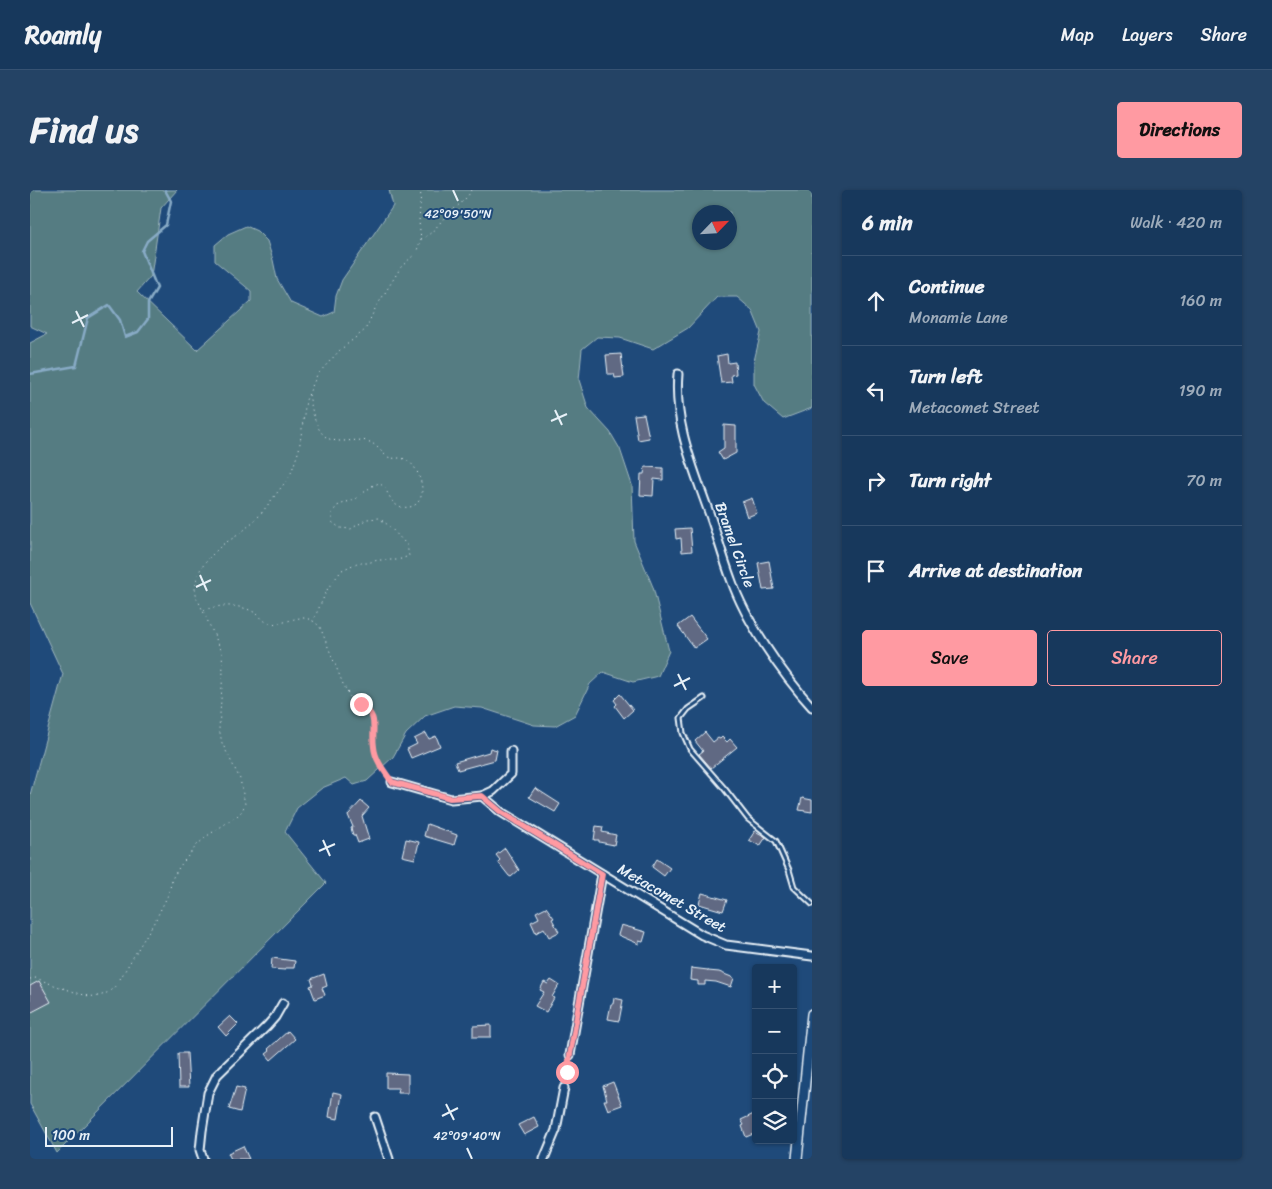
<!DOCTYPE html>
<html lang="en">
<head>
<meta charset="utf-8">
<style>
	body { margin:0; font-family:Sriracha,sans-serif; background:#244365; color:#f1f3f6 }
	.controls { position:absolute; right:15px; bottom:15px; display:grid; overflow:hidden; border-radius:5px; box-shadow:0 1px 4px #0004 }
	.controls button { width:45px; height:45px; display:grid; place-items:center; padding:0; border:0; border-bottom:1px solid #365272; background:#17385c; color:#f1f3f6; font:25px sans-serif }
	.compass { position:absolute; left:662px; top:15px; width:45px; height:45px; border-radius:50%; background:#17385c; box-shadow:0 1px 4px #0004; rotate:65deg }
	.scale { position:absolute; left:15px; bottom:12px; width:128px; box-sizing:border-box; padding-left:5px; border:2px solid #e8f1f8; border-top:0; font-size:14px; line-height:18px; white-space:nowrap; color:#e8f1f8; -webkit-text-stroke:4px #1f4a7a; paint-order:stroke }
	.stop { position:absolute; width:15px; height:15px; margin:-11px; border:4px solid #ff9aa2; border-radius:50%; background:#fff }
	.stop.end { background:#ff9aa2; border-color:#fff; box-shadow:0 1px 5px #0008 }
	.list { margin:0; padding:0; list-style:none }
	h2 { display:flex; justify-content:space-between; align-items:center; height:65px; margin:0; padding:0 20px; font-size:21px }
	h2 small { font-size:16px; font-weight:400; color:#9eacbb }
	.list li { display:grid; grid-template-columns:32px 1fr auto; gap:15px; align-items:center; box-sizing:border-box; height:90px; padding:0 20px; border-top:1px solid #365272 }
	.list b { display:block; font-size:19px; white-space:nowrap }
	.list p { margin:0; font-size:16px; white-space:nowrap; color:#9eacbb }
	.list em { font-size:16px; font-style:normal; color:#9eacbb }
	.actions { display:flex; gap:10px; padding:15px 20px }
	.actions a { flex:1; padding:11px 0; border:1px solid #ff9aa2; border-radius:5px; text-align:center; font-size:18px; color:#ff9aa2 }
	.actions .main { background:#ff9aa2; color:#111 }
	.icon { flex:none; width:28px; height:28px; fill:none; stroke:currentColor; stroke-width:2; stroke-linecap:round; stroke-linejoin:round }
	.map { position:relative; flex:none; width:782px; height:969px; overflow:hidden; border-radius:5px }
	header { display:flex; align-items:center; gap:30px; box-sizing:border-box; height:70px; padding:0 25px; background:#17385c; border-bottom:1px solid #365272 }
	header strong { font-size:24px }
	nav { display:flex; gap:28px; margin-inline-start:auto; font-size:18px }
	.intro { display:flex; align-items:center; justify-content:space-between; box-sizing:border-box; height:120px; padding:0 30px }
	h1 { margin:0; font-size:35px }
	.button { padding:12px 22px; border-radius:5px; background:#ff9aa2; color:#111; font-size:18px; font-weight:700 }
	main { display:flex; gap:30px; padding:0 30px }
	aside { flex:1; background:#17385c; border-radius:5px; box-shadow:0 1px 4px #0004 }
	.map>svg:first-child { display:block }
</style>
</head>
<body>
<header>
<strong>Roamly</strong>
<nav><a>Map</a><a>Layers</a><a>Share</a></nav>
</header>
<div class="intro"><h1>Find us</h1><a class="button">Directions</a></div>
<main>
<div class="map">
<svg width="782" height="969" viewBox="0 0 782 969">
	<rect width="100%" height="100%" fill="#1f4a7a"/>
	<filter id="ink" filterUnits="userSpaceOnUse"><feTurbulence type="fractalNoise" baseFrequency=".02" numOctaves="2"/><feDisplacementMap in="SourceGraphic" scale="10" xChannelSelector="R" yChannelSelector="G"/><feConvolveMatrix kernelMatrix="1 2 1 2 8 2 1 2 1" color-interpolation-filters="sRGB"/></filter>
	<g filter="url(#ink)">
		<path fill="#557c82" stroke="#9eb6bd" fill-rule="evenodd" d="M0,0h147l-16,18 -10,68 -14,16 60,58 54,-49v-10l-36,-30v-16l13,-11 18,-8 11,5 10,10 6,19 4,19 14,24 32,14 11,-5 2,-16 6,-16 51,-74 -4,-16h423v218l-29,11 -19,-16 -10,-19v-23l7,-29 -9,-22 -15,-13h-20l-29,31 -35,21 -33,-11 -23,-1 -15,12 -3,31 9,28 22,24 10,17 12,36 2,56 19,46 16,64 -11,25 -25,6 -30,-10 -13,12 -15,31 -20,11 -21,-1 -52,-17 -28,-2 -29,10 -19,18 -13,23 -26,24 -13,4 -8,-7 -24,10 -25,20 -12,24 41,51 -269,270 -27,-49v-309l33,-121 -33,-71v-260l17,-9 -17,-8zM670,22h30v30h-30z"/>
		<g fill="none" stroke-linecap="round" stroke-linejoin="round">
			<path stroke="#88abc6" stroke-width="2.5" d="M0,184l46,-8 12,-48 21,-13 11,15 5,17 13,-5 10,-13v-16l9,-15 -15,-37 5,-10 19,-16 5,-24 -6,-11"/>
		</g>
		<g fill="#616983" stroke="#e8f1f8">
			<path d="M591,164l3,23 -9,1 -1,-4h-6l-2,-19z"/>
			<path d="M697,164l1,9 7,-1 1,12 -5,1 1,7 -11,1 -4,-27z"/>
			<path d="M614,224l5,24 -11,2 -4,-25z"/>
			<path d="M694,235l12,1v27l-13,7 -5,-8 6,-4z"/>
			<path d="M615,277l18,1v12l-9,-1 -1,17 -13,-1 1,-21h3z"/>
			<path d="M722,308l5,15 -10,4 -5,-15z"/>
			<path d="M660,338l2,23 -10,1 -1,-14 -5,1 -1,-10z"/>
			<path d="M739,371l5,28 -11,1 -5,-27z"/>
			<path d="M660,427l17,22 -13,9 -16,-22z"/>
			<path d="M590,504l13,16 -9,8 -9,-12 2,-2 -3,-4z"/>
			<path d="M675,542l8,10 5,-4 2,1 2,-2 5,5 3,-3 7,8 -26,21 -12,-14 4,-3 -8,-10z"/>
			<path d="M396,543l3,6 7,-3 4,10 -29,12 -4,-9 10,-5 -3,-5z"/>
			<path d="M460,558l7,2 -2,10 -37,10 -3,-8 34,-10z"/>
			<path d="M505,598l25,16 -5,8 -26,-15z"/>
			<path d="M772,608l10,2v12l-13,-2z"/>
			<path d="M331,611l8,7 -7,8 7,23 -11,4 -3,-8h-2l-2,-7 2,-1 -5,-12z"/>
			<path d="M397,634l30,11 -3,10 -30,-9z"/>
			<path d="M566,636l7,1 -1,5 14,3 -2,10 -15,-3v-2h-5z"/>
			<path d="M725,641l11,6 -6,9 -11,-6z"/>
			<path d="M376,649l13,3 -4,17 -13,-3z"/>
			<path d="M475,658l14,22 -8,7 -2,-1 -11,-14 2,-2 -4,-5z"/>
			<path d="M627,669l13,9 -6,8 -12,-9z"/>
			<path d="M672,703l25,7 -4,11 -24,-7z"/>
			<path d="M516,717l8,11 -2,1 7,13 -10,5 -5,-9 -8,5 -5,-11 8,-4 -3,-6z"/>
			<path d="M591,735l25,7 -3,10 -4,-1v3l-21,-9z"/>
			<path d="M242,768l23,3 -1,7h-9v2l-14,-1z"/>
			<path d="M661,778l17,2v1l11,1 15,6 -3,9 -15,-5 -11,-1v4h-7v-4l-8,-1z"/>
			<path d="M294,784l3,12 -5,2 3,7 -10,4 -5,-13 3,-1 -2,-6z"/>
			<path d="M521,790l8,5 -7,12 2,1 -8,14 -11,-6 9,-14 -4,-2 4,-8 4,2z"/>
			<path d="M9,791l12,21 -21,11v-27z"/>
			<path d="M584,808l9,2 -4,21 -11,-2 3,-15h2z"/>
			<path d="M200,826l8,8 -12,12 -8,-9z"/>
			<path d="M461,835v12h-18v-11z"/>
			<path d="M258,841l7,8 -24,21 -5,-6 4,-3 -2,-2z"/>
			<path d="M148,863h9l2,34h-10z"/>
			<path d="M356,883l22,1v19h-11l1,-5h-12z"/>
			<path d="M583,892l9,23 -14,5 -4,-10h3l-4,-14z"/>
			<path d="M206,897l9,2 -5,23 -11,-3z"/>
			<path d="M303,902l9,2 -4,25 -9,-2z"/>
			<path d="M726,923v20l-10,4 -4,-11 2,-1 -3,-5z"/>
			<path d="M504,927l5,10 -15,8 -6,-10z"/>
			<path d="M213,956l6,13h-18l-3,-6z"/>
		</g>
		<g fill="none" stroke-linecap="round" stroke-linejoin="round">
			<g stroke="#e8f1f8" stroke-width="7">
				<path id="service" d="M674,508l-16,11 -7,9 2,15 7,16 34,39 24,31 28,22 13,29 5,17 18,17"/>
			</g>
			<g stroke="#e8f1f8" stroke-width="11">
				<g id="minor">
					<path d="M648,184c-4,48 13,88 29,133 9,24 15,48 24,72 15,43 51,95 81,128"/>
					<path d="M362,592l59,17 31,-3 19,16 201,123 24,10 86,11"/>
					<path d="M452,606l11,-5 18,-17v-23"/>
					<path d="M540,865l32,-181"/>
					<path d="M345,927l14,42"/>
					<path d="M173,969l-3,-9 2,-19 6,-38 9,-18 50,-49 8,-9 8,-14"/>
					<path d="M514,969l12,-29 8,-42"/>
				</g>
			</g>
			<g stroke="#e8f1f8" stroke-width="12">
				<path id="tertiary" d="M767,969l15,-145"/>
			</g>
			<g stroke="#e8f1f8" stroke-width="1" stroke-dasharray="1 4" stroke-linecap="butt">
				<path d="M391,49c12,-5 17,-15 26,-24 9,-8 18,-14 25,-25"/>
				<path d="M279,205c3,13 5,33 17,42 11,8 28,1 41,4 10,3 13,11 21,16 4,2 8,1 12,1 10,1 17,11 20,21 5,13 1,31 -18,28 -12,-1 -13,-18 -23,-24l-7,3 -15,12 -20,8 -5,7v9l8,6 11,1 16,-10 12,-1 9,7 19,20 2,11 -11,4h-20l-11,3h-10l-15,7 -14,18 -15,33"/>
				<path d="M174,420c16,-6 38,-6 53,4 4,3 7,8 12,9 19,4 32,-16 51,4l23,57 7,13 21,17 3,5v28l3,11 10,18"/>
				<path d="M0,789l6,-1c10,4 20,8 30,11 20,7 35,14 51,-5l39,-65 12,-24 5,-18 7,-11 17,-21 10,-9 30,-20 5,-5 3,-7 -5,-25 -18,-36 -3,-15 4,-56 -1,-20 -25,-54 -2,-9 1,-8 4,-11 7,-10 15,-15 19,-12 19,-18 30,-39 9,-26 7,-50 11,-25 23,-25 25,-20 10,-21 26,-42 15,-14 5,-14 -2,-17 2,-32"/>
				<path d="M535,889l3,-16"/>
			</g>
			<use href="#service" stroke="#1f4a7a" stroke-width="3"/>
			<use href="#minor" stroke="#1f4a7a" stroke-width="7"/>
			<use href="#tertiary" stroke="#1f4a7a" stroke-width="9"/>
		</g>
	</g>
	<g fill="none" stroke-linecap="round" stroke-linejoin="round" filter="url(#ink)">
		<path stroke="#ff9aa2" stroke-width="6" d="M331,514c19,15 10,23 13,43 1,13 11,25 18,35l58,16 32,-2 19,16 101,62 -35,198"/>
	</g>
	<path fill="none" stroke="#e8f1f8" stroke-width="2" d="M423,0l5,11M46,121l8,16M42,133l16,-8M525,220l7,15M521,231l16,-7M170,385l7,16M166,397l15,-7M648,484l8,16M644,496l16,-8M293,650l7,16M289,661l16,-7M416,914l8,16M412,926l16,-8M437,958l5,11"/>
	<g text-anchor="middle" stroke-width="4" stroke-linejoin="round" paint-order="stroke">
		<g font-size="15" fill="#e8f1f8" stroke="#1f4a7a">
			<text transform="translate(705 355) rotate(70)" y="5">Bramel Circle</text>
			<text transform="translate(642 708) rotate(30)" y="5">Metacomet Street</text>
		</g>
	</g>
	<g font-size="12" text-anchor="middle" fill="#e8f1f8" stroke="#1f4a7a" stroke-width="4" stroke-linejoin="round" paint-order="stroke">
		<text x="428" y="28">42°09'50"N</text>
		<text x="437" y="950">42°09'40"N</text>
	</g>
</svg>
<div class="controls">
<button>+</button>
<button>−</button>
<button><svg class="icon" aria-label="locate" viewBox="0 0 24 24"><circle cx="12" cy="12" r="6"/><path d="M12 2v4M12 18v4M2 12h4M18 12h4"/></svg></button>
<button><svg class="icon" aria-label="layers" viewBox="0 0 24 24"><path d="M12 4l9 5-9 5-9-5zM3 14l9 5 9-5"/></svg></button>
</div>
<svg class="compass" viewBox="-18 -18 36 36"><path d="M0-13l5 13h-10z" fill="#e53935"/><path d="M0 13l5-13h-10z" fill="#9eacbb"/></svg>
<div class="scale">100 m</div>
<div class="stop" style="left:537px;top:882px"></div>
<div class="stop end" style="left:331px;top:514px"></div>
</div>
<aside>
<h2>6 min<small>Walk · 420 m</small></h2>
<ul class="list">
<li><svg class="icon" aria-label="ahead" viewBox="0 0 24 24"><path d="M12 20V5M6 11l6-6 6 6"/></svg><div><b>Continue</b><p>Monamie Lane</p></div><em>160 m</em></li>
<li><svg class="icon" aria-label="left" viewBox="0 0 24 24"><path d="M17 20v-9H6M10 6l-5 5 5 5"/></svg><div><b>Turn left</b><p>Metacomet Street</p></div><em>190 m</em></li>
<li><svg class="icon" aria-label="right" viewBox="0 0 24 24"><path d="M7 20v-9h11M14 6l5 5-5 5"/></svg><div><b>Turn right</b></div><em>70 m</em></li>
<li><svg class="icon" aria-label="arrive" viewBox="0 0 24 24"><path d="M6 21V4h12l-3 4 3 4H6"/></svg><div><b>Arrive at destination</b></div></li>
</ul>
<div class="actions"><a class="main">Save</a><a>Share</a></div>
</aside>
</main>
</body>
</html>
